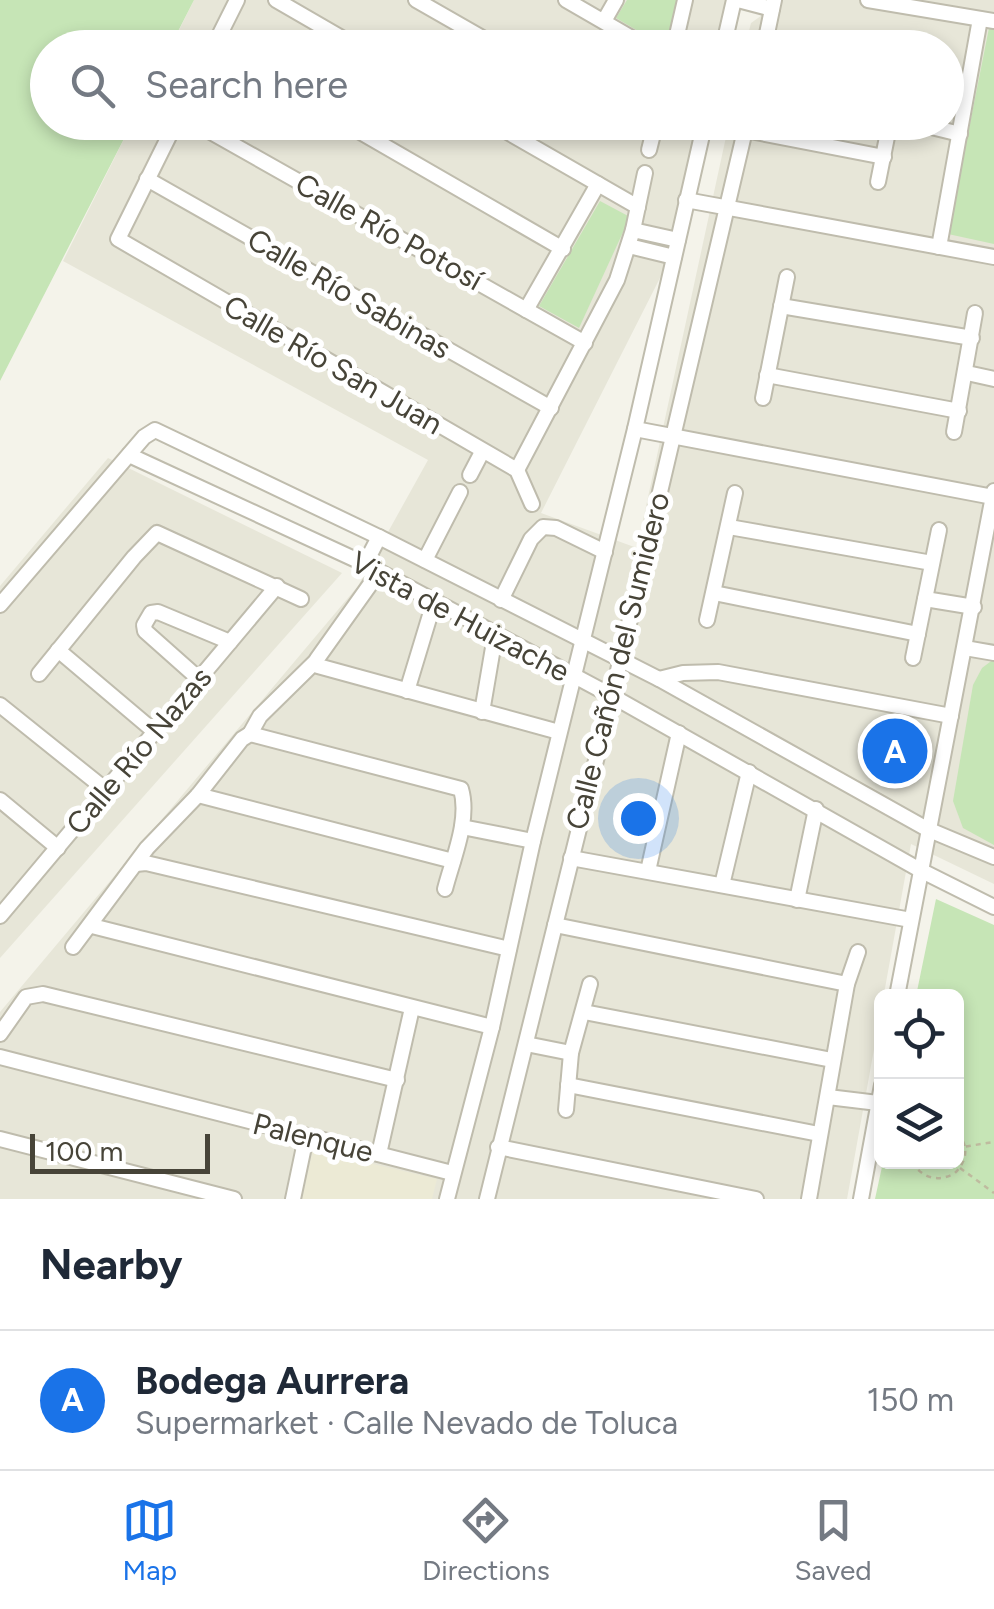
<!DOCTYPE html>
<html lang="en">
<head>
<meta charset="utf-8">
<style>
	body { margin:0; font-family:Figtree,sans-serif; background:#f6f6f7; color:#1f2937 }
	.controls { position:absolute; right:30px; bottom:30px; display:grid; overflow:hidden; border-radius:15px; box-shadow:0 5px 15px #0003 }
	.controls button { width:90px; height:90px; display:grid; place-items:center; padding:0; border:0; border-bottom:2px solid #e0e1e3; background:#fff; color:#1f2937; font:50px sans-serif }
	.scale { position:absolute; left:30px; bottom:25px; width:180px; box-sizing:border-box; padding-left:10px; border:5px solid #474438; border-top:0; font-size:28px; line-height:35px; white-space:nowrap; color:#474438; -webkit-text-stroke:8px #fff; paint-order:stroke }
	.you { position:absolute; left:638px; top:818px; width:35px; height:35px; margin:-25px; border:8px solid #fff; border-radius:50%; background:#1a73e8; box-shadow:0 0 0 15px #1a73e833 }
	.badge { display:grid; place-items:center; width:65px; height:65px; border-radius:50%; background:#1a73e8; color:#fff; font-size:32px; font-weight:700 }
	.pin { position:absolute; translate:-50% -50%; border:5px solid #fff; box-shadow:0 2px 10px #0006 }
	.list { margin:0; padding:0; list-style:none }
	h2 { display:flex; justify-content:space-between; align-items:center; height:130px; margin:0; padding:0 40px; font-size:42px }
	h2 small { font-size:32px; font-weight:400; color:#747a83 }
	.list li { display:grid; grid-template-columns:65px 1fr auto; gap:30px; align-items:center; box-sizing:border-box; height:140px; padding:0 40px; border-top:2px solid #e0e1e3 }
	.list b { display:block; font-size:38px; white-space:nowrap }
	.list p { margin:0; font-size:32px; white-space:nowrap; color:#747a83 }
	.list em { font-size:32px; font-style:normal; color:#747a83 }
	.icon { flex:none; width:55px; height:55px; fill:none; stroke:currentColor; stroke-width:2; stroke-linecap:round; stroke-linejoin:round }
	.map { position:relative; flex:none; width:994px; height:1199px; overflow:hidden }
	.search { position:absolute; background:#fff; box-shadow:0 5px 15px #0003; left:30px; right:30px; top:30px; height:110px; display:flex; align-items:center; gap:25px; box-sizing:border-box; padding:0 35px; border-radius:55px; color:#747a83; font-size:38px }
	.sheet { height:270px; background:#fff }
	nav { display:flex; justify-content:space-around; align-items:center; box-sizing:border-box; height:140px; border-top:2px solid #e0e1e3; background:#fff; font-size:28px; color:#747a83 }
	nav a { display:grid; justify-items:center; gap:5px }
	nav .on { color:#1a73e8 }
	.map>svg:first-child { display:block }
</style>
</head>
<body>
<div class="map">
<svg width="994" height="1199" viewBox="0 0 994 1199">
	<rect width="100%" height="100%" fill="#f4f3ea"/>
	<g fill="#e7e6d8">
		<path d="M194,0h533l-12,47 -545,1z"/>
		<path d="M783,0h211v884l-83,-40 -64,355h-847v-187l358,-426 70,-126 -365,-199 69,-138h566l-36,151 -121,239 96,35 92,-425 217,-1v-74l-201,-1 6,-24z"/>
		<path d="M108,458l234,115 -342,385v-372z"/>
	</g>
	<path fill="#ecead5" d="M313,1150l124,29 -5,20h-130z"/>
	<g fill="#c6e5b6">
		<path d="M0,0h194l-24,47 -122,1v74l84,1 -132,258z"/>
		<path d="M627,0h51l-9,36 -9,8 -44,-26z"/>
		<path d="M989,28l5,1v215l-46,-10z"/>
		<path d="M600,201l30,16 -51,111 -40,-22z"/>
		<path d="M994,659v186l-31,-17 -10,-27 20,-116 9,-17z"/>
		<path d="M936,899l58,26v274h-119l8,-37h73v-166h-40z"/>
	</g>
	<path fill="#d5d1c0" stroke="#cfcab4" stroke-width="2.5" d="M873,739l50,9 -5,30 -50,-9z"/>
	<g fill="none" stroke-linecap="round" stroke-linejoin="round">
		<g stroke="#bfbcad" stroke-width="18">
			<g id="minor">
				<path d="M276,0l83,48"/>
				<path d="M416,0l84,48"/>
				<path d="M566,0l83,48"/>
				<path d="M738,0l34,9"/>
				<path d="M868,0l126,21"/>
				<path d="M604,21l12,-21"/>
				<path d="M213,48l24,-48"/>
				<path d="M674,48l11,-48"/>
				<path d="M723,48l11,-48"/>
				<path d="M764,48l10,-48"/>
				<path d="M176,122l-58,117 399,231 15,34"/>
				<path d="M193,122l392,221"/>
				<path d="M343,122l220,127"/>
				<path d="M490,122l148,85"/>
				<path d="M633,122l20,12"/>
				<path d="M911,122l49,12"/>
				<path d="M745,130l139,27"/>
				<path d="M649,150l7,-28"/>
				<path d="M147,179l404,229"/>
				<path d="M878,182l12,-60"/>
				<path d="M686,200l308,57"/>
				<path d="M633,230l45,10"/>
				<path d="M629,246l45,11"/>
				<path d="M939,247l41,-228"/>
				<path d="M781,306l191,32"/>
				<path d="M526,310l72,-126"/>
				<path d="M967,373l27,6"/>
				<path d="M767,375l192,36"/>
				<path d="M763,398l24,-121"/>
				<path d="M635,429l358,68"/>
				<path d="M954,432l21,-119"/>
				<path d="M129,455l236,109 247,132 308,174 74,37"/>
				<path d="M517,470l100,-190 16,-50 12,-57"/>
				<path d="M470,475l12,-23"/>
				<path d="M729,527l203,36"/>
				<path d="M425,560l35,-68"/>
				<path d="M365,564l14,-27"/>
				<path d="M379,572l-62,87 1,7 241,66"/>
				<path d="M714,593l204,41"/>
				<path d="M925,599l49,8"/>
				<path d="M501,600l30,-61 12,-12 13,1 49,24"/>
				<path d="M0,605l144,-168 11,-7 224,107 280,142 268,150 67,28"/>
				<path d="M707,620l28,-127"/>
				<path d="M965,648l29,5"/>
				<path d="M58,650l97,82"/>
				<path d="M913,658l26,-128"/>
				<path d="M39,674l95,-117 23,-24 144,66"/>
				<path d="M199,679l-54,-48 -1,-6 7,-12 7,-1 72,30"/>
				<path d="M659,679l24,-6 35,-1 233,44"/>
				<path d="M407,691l27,-89"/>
				<path d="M0,705l106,85"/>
				<path d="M482,712l13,-76"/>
				<path d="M250,734l10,-18 56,-55"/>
				<path d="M198,795l255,66"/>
				<path d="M0,800l58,48"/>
				<path d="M462,827l71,14"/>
				<path d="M571,858l340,62"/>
				<path d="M136,864l10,-1 363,86"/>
				<path d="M648,871l31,-138"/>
				<path d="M722,885l27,-113"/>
				<path d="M797,900l19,-91"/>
				<path d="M0,916l277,-330"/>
				<path d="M555,925l292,59"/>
				<path d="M92,926l400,101"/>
				<path d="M73,947l74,-99 51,-53 44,-56 8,-5 211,55c9,31 -8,69 -16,100"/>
				<path d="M897,996l97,-505"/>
				<path d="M584,1012l248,48"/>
				<path d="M0,1034l26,-37 17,-3 354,86"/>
				<path d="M526,1044l45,9"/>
				<path d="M0,1057l452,116"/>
				<path d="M568,1085l251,49"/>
				<path d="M828,1097l50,6"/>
				<path d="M566,1110l5,-57 19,-69"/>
				<path d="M0,1139l234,60"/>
				<path d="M498,1147l258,52"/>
				<path d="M379,1154l33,-146"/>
				<path d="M293,1199l13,-62"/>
				<path d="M447,1199l45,-172 41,-186 102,-412 70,-307"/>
				<path d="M487,1199l125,-503 135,-574"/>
				<path d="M809,1199l38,-215 11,-32"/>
				<path d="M861,1199l21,-114"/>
			</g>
		</g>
		<g stroke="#bfbb9f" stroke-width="2.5" stroke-dasharray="5 5" stroke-linecap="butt">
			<path d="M956,1148l38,-6"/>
			<path d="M912,1162c10,16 26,21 43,11 13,-13 14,-28 1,-42"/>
			<path d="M952,1162l42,31"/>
		</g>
		<use href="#minor" stroke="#fff" stroke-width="14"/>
	</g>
	<g text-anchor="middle" stroke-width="10" stroke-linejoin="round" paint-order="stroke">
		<g font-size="30" fill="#474438" stroke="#fff">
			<text transform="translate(389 232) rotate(29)" y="10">Calle Río Potosí</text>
			<text transform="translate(349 294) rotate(30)" y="10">Calle Río Sabinas</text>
			<text transform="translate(333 365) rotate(30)" y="10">Calle Río San Juan</text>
			<text transform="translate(460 617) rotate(28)" y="10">Vista de Huizache</text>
			<text transform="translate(618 661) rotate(-76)" y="10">Calle Cañón del Sumidero</text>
			<text transform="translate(139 751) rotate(-50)" y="10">Calle Río Nazas</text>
			<text transform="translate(313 1138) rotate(14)" y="10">Palenque</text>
		</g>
	</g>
</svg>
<div class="controls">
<button><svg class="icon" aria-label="locate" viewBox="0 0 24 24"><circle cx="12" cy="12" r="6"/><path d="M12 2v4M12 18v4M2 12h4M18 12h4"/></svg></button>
<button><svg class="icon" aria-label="layers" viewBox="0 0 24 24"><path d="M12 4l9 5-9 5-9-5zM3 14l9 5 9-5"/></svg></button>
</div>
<div class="scale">100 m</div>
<div class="you"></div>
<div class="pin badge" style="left:895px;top:751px">A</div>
<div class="search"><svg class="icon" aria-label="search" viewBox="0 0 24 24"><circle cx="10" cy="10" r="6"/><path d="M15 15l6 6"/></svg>Search here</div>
</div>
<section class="sheet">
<h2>Nearby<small></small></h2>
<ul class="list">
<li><span class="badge">A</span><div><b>Bodega Aurrera</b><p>Supermarket · Calle Nevado de Toluca</p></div><em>150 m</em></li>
</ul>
</section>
<nav>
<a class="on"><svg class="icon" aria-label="map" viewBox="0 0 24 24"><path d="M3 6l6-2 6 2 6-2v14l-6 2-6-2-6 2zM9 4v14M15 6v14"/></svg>Map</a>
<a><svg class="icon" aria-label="directions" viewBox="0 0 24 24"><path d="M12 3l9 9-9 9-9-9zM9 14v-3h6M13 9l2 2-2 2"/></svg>Directions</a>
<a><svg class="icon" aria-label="saved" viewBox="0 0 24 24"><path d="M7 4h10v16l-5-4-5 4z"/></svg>Saved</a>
</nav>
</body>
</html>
